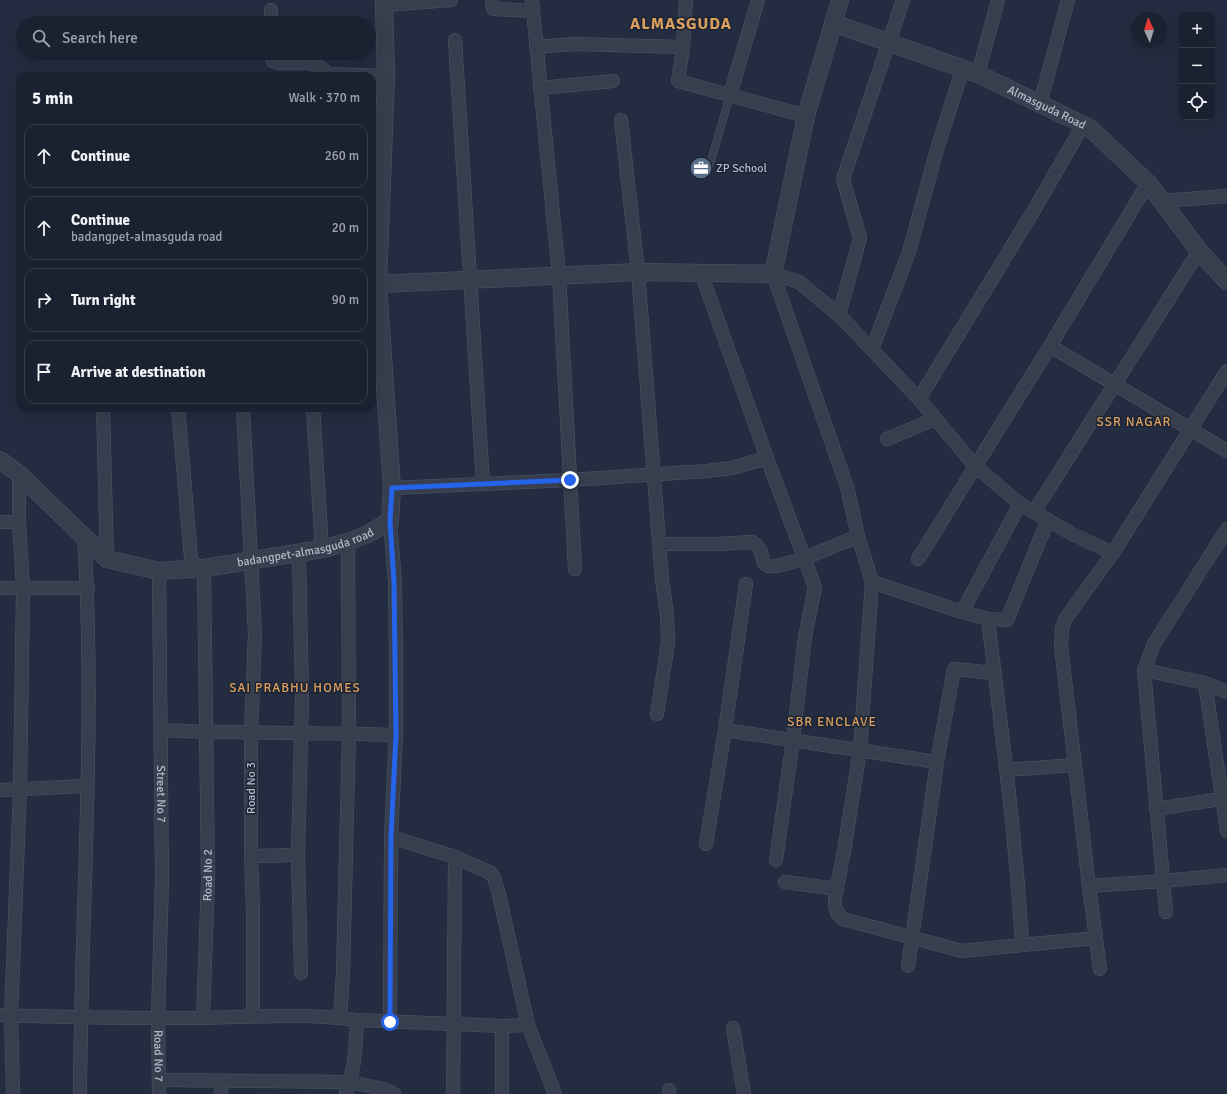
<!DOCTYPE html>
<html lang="en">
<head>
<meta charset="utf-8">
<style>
	body { margin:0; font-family:Signika,sans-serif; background:#272e3c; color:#f1f3f6 }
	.controls { position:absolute; right:12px; top:12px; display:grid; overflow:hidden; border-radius:8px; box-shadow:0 4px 16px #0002 }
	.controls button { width:36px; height:36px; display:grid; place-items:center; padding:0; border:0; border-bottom:1px solid #383e4c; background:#1a2130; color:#f1f3f6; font:20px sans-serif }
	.compass { position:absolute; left:1131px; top:12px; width:36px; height:36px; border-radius:50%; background:#1a2130; box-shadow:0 4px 16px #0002; rotate:356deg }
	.stop { position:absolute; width:12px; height:12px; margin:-9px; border:3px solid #2563eb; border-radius:50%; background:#fff }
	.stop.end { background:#2563eb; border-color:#fff; box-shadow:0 1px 4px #0008 }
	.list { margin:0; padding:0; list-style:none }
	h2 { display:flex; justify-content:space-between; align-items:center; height:52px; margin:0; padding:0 16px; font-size:17px }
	h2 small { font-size:13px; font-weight:400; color:#9fa3ab }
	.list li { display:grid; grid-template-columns:26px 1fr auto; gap:12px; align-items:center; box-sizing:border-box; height:64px; margin:0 8px 8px; padding:0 8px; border:1px solid #383e4c; border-radius:12px }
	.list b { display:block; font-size:15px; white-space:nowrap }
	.list p { margin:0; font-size:13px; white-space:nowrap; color:#9fa3ab }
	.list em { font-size:13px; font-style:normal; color:#9fa3ab }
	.icon { flex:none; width:22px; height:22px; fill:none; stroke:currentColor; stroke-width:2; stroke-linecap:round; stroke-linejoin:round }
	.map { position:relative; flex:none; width:1227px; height:1094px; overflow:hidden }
	.search { position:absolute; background:#1a2130; box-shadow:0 4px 16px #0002; left:16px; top:16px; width:360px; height:44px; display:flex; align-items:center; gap:10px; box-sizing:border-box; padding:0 14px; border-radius:22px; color:#9fa3ab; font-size:15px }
	.panel { position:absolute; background:#1a2130; box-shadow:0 4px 16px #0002; left:16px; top:72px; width:360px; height:340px; border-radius:12px }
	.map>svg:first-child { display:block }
</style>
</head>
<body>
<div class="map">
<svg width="1227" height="1094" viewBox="0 0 1227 1094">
	<rect width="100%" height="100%" fill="#232c40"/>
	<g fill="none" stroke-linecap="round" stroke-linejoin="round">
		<g stroke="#4f5767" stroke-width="8">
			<path id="service" d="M710,164l20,-69"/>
		</g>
		<g stroke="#4f5767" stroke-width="14">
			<g id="minor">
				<path d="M492,0l1,9 40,2"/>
				<path d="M532,0l27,275 16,294"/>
				<path d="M686,0l-3,47 -5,34 128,35"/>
				<path d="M385,5l66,-5"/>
				<path d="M271,23v-13"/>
				<path d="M455,40l28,443"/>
				<path d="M536,47l38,-3 109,3"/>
				<path d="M271,53l2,8 6,2h30l11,4 9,7 57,2"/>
				<path d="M978,74l20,-74"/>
				<path d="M540,88l73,-7"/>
				<path d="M730,95l28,-95"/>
				<path d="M1040,104l28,-104"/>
				<path d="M621,120l17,152 24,308 5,34 1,29 -11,71"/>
				<path d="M1161,201l66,-5"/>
				<path d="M701,273l66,185 48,129 -10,50 -12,103 -17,120"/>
				<path d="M773,274l74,213 11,49 14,46 -12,168 -16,101 -9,46v9l2,7 6,6 119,32 60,-6c-6,-109 -21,-218 -34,-326"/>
				<path d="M773,274l26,8 40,33 80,84 56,67 45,38 52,30 41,19"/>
				<path d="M839,315l21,-77 -17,-59 60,-179"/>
				<path d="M1050,346l177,105"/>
				<path d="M872,349l37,-97 28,-103 26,-81"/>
				<path d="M919,399l115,-189 49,-85"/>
				<path d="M103,408l4,151"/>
				<path d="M178,408l14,161"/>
				<path d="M243,408l12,226 -4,98v124l2,55v105"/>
				<path d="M313,408l9,141"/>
				<path d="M887,439l48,-20"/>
				<path d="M392,488l178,-8 137,-9 25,-3 35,-10"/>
				<path d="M1034,512l165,-261"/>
				<path d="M390,521l5,61 1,77v76l-5,102 -1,185"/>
				<path d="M0,522h19"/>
				<path d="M659,544h57l36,-2c15,8 6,20 16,24 10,5 76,-24 90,-30"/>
				<path d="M299,553l3,144 -4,158 3,118"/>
				<path d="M918,559l132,-213 98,-163"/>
				<path id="s1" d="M159,571l3,308 -4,138 1,77"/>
				<path d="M872,582l90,30 26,7 19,1 41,-100"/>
				<path d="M0,588h88"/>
				<path d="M962,612l58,-108"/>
				<path d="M1144,670l61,13 22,9"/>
				<path d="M1205,683l22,148"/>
				<path d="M161,730c78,4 157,2 235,5"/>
				<path d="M725,730l212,32"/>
				<path d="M1006,770l69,-5"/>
				<path d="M0,790l87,-4"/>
				<path d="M1156,809l71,-11"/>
				<path d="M391,837l64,20 36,16 3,5 5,16 29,131 27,69"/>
				<path d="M706,844l19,-114 21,-146"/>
				<path d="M251,856l47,-1"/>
				<path d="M785,882l52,7"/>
				<path d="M1089,886l74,-5 64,-6"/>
				<path d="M1166,912l-22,-242 10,-26 73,-115"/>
				<path d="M1022,945l74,-7"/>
				<path d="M908,966l29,-204 17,-93 41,4"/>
				<path d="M1100,969l-11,-83 -28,-240 1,-18 4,-10 47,-65 114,-182"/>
				<path d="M0,1015c67,3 135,3 203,3 51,-1 103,-5 154,2l145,6 26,-1"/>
				<path id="s2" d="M203,1018l5,-138 -4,-312"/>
				<path d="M340,1018l3,-45 6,-240 -1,-191"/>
				<path d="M733,1028l11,66"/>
				<path d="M160,1080l189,2 36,7 9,5"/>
				<path d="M221,1081v13"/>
				<path d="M669,1090v4"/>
				<path d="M13,1094l-2,-79 9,-225 3,-202 -4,-66v-48"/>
				<path d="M80,1094c1,-185 16,-371 4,-557"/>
				<path d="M346,1094c1,-6 3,-12 5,-18 5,-18 5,-38 6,-56"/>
				<path d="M453,1094l2,-237"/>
				<path d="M502,1094v-68"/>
			</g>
		</g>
		<g stroke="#4f5767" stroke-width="18">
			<g id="tertiary">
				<path id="s3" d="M833,23l145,51 112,54 58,55 51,68 28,30"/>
				<path d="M378,284l260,-12 135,2 33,-158 34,-116"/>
				<path id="s4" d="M0,460l19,14 88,85 52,12 45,-3 118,-19 26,-7 20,-8 22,-13 2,-33 -14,-204 8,-208 -2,-76"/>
			</g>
		</g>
		<use href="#service" stroke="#373f4f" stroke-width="7"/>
		<use href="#minor" stroke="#373f4f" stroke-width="13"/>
		<use href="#tertiary" stroke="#373f4f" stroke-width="17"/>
	</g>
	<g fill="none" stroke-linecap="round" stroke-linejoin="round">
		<path stroke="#2563eb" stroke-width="5" d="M390,1022l1,-185 5,-102 -2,-153 -4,-61 2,-33 178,-8"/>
	</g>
	<defs>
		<g id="office-disc" transform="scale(1.15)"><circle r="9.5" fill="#5c6f8a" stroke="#1c2434"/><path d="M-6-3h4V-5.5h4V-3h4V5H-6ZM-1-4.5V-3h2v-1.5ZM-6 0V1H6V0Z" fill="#fff"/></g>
	</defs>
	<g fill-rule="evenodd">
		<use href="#office-disc" x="701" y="168"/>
	</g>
	<g text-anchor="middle" stroke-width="3" stroke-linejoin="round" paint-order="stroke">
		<g font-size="12" fill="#b3baca" stroke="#1c2434">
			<text dy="4" stroke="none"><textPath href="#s3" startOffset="230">Almasguda Road</textPath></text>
			<text dy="4" stroke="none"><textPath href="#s4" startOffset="348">badangpet-almasguda road</textPath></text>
			<text transform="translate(251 788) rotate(-90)" y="4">Road No 3</text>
			<text dy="4" stroke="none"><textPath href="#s1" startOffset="223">Street No 7</textPath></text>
			<text dy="4" stroke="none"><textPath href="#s2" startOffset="143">Road No 2</textPath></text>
			<text dy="4" stroke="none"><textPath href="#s1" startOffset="485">Road No 7</textPath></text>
		</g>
		<g font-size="12" fill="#b3baca" stroke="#1c2434" text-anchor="start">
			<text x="716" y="172">ZP School</text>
		</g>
		<g font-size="13" letter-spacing="1" fill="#dba05e" stroke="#1c2434">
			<text x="1134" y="426">SSR NAGAR</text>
			<text x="295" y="692">SAI PRABHU HOMES</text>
			<text x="832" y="726">SBR ENCLAVE</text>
		</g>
		<g font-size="16" font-weight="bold" letter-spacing="1" fill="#dba05e" stroke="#1c2434">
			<text x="681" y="29">ALMASGUDA</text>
		</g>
	</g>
</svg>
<div class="controls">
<button>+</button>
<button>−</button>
<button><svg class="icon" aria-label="locate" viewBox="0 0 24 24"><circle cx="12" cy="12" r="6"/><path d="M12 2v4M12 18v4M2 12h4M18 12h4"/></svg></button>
</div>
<svg class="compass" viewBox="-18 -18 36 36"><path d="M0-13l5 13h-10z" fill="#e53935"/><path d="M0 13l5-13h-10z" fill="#9fa3ab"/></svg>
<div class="stop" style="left:390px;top:1022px"></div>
<div class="stop end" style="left:570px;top:480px"></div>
<div class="search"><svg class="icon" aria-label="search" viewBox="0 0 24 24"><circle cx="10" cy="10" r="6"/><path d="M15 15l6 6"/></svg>Search here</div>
<section class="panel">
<h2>5 min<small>Walk · 370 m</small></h2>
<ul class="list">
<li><svg class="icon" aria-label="ahead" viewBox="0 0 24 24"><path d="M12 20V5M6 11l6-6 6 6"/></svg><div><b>Continue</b></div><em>260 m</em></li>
<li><svg class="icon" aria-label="ahead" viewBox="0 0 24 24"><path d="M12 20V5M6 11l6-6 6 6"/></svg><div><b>Continue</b><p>badangpet-almasguda road</p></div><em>20 m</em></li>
<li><svg class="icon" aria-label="right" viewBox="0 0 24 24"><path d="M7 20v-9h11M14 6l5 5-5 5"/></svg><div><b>Turn right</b></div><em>90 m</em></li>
<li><svg class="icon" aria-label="arrive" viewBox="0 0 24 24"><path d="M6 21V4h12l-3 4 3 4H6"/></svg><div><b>Arrive at destination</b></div></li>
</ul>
</section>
</div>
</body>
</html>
